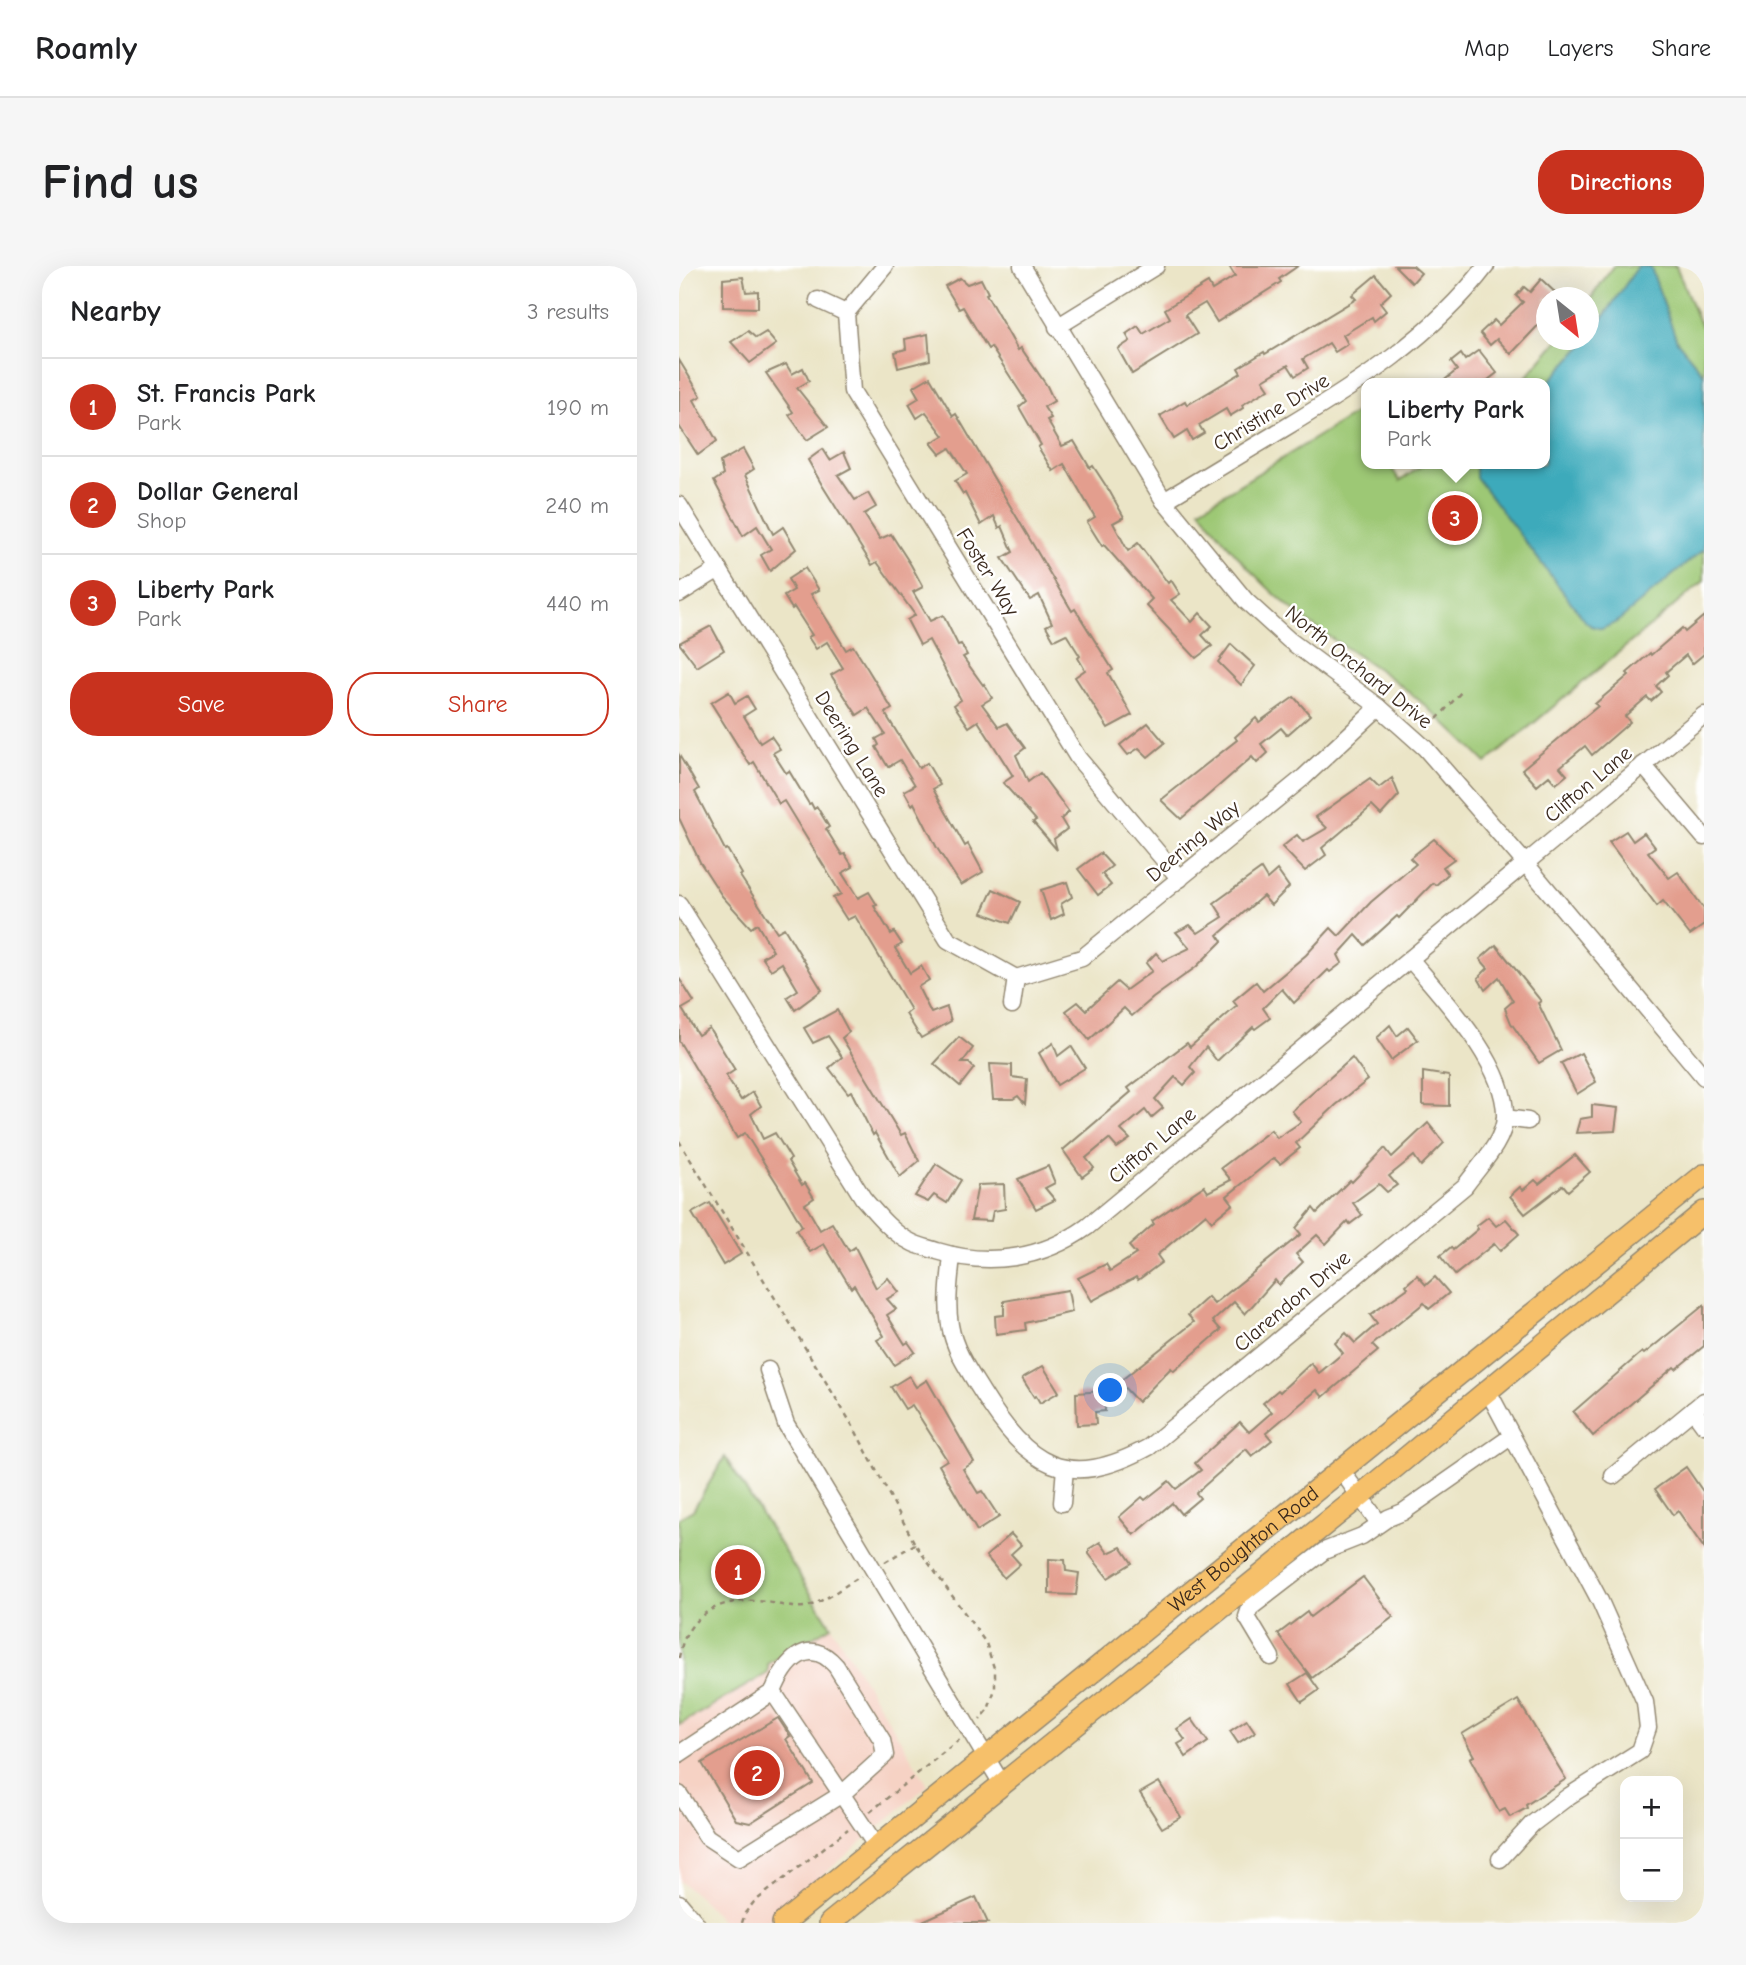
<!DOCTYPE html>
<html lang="en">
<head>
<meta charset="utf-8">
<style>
	body { margin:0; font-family:"Comic Neue",sans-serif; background:#f6f6f6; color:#202124 }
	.controls { position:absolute; right:21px; bottom:21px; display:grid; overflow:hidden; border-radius:14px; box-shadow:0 7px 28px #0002 }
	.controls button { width:63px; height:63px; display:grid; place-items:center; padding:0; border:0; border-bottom:2px solid #e0e0e0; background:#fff; color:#202124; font:35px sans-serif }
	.compass { position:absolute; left:857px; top:21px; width:63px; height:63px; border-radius:50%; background:#fff; box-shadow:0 7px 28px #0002; rotate:150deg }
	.you { position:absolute; left:432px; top:1125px; width:24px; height:24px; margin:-18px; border:5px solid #fff; border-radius:50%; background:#1a73e8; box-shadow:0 0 0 10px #1a73e833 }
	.badge { display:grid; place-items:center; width:46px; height:46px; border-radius:50%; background:#c8321e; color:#fff; font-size:23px; font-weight:700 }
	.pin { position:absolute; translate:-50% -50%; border:4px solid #fff; box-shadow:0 2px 7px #0006 }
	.popup { position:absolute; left:682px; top:112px; width:189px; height:91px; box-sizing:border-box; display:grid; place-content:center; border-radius:14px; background:#fff; filter:drop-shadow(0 2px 5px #0005); font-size:23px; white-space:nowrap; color:#757577 }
	.popup b { font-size:26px; color:#202124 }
	.popup::after { content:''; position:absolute; left:50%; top:100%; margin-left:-14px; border:14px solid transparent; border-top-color:#fff }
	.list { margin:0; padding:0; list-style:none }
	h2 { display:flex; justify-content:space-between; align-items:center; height:91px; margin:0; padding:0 28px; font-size:30px }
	h2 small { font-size:23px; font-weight:400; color:#757577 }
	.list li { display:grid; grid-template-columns:46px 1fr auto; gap:21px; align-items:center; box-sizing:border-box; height:98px; padding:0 28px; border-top:2px solid #e0e0e0 }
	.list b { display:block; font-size:26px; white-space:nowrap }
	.list p { margin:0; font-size:23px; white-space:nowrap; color:#757577 }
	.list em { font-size:23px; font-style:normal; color:#757577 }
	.actions { display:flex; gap:14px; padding:21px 28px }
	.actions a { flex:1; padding:16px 0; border:2px solid #c8321e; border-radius:28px; text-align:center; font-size:24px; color:#c8321e }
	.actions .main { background:#c8321e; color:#fff }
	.map { position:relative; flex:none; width:1025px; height:1657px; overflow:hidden; border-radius:28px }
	header { display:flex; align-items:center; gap:42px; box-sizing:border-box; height:98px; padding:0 35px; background:#fff; border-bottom:2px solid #e0e0e0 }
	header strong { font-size:33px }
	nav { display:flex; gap:38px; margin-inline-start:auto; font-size:24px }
	.intro { display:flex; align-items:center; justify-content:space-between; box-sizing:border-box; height:168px; padding:0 42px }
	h1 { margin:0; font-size:49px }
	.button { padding:18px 32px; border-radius:28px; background:#c8321e; color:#fff; font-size:24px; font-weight:700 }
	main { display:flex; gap:42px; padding:0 42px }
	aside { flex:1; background:#fff; border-radius:28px; box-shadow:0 7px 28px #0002 }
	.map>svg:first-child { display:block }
</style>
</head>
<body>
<header>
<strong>Roamly</strong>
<nav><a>Map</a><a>Layers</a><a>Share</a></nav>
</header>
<div class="intro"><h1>Find us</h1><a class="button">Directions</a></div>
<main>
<aside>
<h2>Nearby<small>3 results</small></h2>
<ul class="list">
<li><span class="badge">1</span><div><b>St. Francis Park</b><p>Park</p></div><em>190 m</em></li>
<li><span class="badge">2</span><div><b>Dollar General</b><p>Shop</p></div><em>240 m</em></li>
<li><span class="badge">3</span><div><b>Liberty Park</b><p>Park</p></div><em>440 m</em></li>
</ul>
<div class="actions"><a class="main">Save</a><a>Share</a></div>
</aside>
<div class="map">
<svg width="1025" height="1657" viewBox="0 0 1025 1657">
	<rect width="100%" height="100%" fill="#fff"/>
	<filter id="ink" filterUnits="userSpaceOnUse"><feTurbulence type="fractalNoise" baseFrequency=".0143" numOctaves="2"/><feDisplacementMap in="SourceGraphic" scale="14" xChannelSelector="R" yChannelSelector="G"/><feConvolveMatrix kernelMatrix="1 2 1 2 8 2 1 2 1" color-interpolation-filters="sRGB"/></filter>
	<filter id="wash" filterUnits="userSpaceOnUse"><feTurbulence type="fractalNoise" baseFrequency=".00686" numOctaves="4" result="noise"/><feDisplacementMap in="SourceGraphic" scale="28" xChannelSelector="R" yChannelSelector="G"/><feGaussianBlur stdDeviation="1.57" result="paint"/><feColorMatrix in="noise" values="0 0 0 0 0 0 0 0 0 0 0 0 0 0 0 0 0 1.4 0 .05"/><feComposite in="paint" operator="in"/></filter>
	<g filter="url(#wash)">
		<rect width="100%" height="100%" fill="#ebe5c7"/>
		<path fill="#f6d2c4" d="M152,1360l97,159 -161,138h-44l-23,-26 -21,-16v-159z"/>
		<g fill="#9dc874" stroke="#6c7949" stroke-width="2">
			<path d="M934,0h63l22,54 6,9v252l-218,182c-33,-33 -66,-65 -104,-91 -30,-21 -60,-38 -88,-61 -36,-30 -67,-64 -94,-102l156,-96 10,16v35h23l11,17 24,-17h120v-81h-23l37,-43h30l1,-39z"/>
			<path d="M46,1191l106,169 -63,38v9l-89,52v-207l14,-8z"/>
		</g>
		<path fill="#3caabb" stroke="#3c6a6c" stroke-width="2" d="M959,0l13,2 26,73 27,33v175l-87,73 -15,7 -11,-3 -5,-4 -110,-145v-13h68v-77l44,-47z"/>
		<g id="blocks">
			<g fill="#e39e8e">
				<path d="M550,0h69l-19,13 2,3 -64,40 -12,-19 -20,12 12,19 -65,40 -14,-25 12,-8 -4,-7 12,-8 5,8 27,-16 -5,-9 43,-26 4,7 23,-14z"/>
				<path d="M716,0h18l8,7 -9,10z"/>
				<path d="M697,9l15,18 -11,10 6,8 -12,10 -2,-4 -29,18 5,9 -13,8 -6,-9 -26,16 5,9 -13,8 -7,-11 -25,15 6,9 -27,16 1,3 -13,8 -4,-7 -27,16 5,8 -12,7 -5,-9 -13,8 -14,-23 25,-15 2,4 54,-32 -3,-5 26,-16 1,2 91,-55 -4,-4z"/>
				<path d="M64,11l3,15 12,-1v17l-35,-1v-28z"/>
				<path d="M281,12l7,6 14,-5 7,14 -2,1 32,56 3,-2 26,38 7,15 -10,6 7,11 -4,2 15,26 12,-5 16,27 3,-2 17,26 14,25 -11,6 15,28 10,-8 30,40 3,-3 9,14 -9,6 21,22 8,-9 12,13 -10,9 10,11 -16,12 -50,-53 6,-6 -48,-54 -2,1 -15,-24 8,-5 -31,-53 -11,7 -15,-24 3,-2 -22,-38 7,-6 -35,-54 -3,2 -25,-42 -4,2 -14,-23z"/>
				<path d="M862,13l20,19h-15v19l-35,37 -14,-15 -7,6 -10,-12 14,-13 5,5 24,-23 -7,-6 8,-9 6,5z"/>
				<path d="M69,65l8,7 10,-6 10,12 -26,19 -19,-21z"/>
				<path d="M249,68l2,26 -32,8 -3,-16 11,-3 -1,-10z"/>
				<path d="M800,84l18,23 -13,10h-43l16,-13 -6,-8 10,-8 4,6z"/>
				<path d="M0,94l22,36 -7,4 23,41 -19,14 -19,-29z"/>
				<path d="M107,98l6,10 11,-6 6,13 -12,7 31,39 -21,13 -18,-25 4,-3 -27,-39z"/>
				<path d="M251,111l23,39 3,-2 116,197 3,-2 38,61 -5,3 24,42 -24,13 -33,-51 10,-7 -7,-12 2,-2 -14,-22 -12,6 -8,-14 6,-3 -13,-28 -9,5 -28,-42 11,-6 -11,-26 -3,2 -5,-12 -13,9 -16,-32 -2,1 -8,-13 12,-7 -17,-26 -10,6 -9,-11 13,-7 -18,-24 -9,6 -8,-14 10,-6 -6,-11z"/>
				<path d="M64,183l11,20 -9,6 28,59 10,-7 13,22 -26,22 -9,-16 10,-6 -14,-23 -14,10 -29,-55 9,-6 -3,-13z"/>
				<path d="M144,183l7,11 14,-8 7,16 -13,7 17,25 13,-7 8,14 -12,7 16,25 11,-5 20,31 12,22 -10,5 17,29 13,-6 15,30 3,-1 6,11 -4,2 20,28 1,-1 8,14 -10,6 17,23 8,-4 18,25 -9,7 12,27 12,-9 29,39 -8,7 6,10 -13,10 3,11 -24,-28 3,-2 -33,-37 10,-7 -35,-55 -9,6 -15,-22 7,-5 -32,-60 -9,5 -13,-25 8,-5 -38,-53 -5,3 -50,-80 -14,-25z"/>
				<path d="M126,302l14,22 -8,4 35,56 7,-4 14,22 25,41 -7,4 34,55 8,-5 13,22 -7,4 32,57 3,-2 15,28 -22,13 -24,-37 -23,-45 -2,2 -8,-14 11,-6 -15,-25 -12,7 -12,-20 3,-2 -3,-6 9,-5 -17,-26 -11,7 -26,-40 12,-7 -16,-26 -11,7 -8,-12 4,-2 -18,-28 -2,2 -8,-13 10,-6 -6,-11z"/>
				<path d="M1025,350v38l-12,10 -6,-9 -20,17 2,3 -12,11 5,6 -10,9 -4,-4 -22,19 5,6 -38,33 -7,-9 -25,21 7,8 -11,9 -7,-8 -12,10 -15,-17 76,-63 -3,-2 34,-29 -2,-2 23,-20 1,2 31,-27 3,4z"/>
				<path d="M32,360l13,24 -27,17 -18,-24z"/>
				<path d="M552,378l24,22 -14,19 -23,-23z"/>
				<path d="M50,426l6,11 12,-7 8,13 -11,7 16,27 11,-7 9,13 -7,4 13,20 3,-2 20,33 2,-1 3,6 3,-2 12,20 -3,2 16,26 3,-1 8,13 -11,6 16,25 11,-6 8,13 -3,1 17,28 3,-2 8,12 -7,4 15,25 11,-7 8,14 -11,7 13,26 16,-6 4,14 -30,17 -15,-24 5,-4 -56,-94 -8,4 -14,-22 8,-4 -57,-93 -5,3 -25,-42 -4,3 -39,-62z"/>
				<path d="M615,431l16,18 -23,20 -6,-7 -20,16 7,9 -11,10 -5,-6 -71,62 -20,-19 76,-60 -2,-3 21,-19 3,4z"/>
				<path d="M469,457l17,20 -17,14 -9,-9 -11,7 -8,-10z"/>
				<path d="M0,489l20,34 -4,3 30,58 2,-1 15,25 -2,2 37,56 7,-4 38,62 -27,20 -8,-13 11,-7 -16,-27 -11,7 -9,-13 11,-6 -16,-27 -6,4 -29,-32 -22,-34 -21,-44z"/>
				<path d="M713,512l7,17 -18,20 -9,-9 -50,42 4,7 -21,16 -23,-24 15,-12 6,7 24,-14 -11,-11 54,-38 9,9z"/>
				<path d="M947,565l7,10 11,-8 11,14 -7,5 21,26 9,-6 26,37v16l-14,10 -27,-34 -6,5 -48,-64z"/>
				<path d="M755,573l20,20 -11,8 5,7 -12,11 -3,-2 -34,35 -2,-2 -32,29 -9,-10 -18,20 4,8 -12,9 -2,-2 -34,33 -12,-14 -19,19 7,10 -15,11 -2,-2 -36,34 -11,-14 -16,20 5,6 -11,12 -9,-8 -20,22 8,9 -12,10 -6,-8 -24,20 9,9 -13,9 -8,-9 -23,19 8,10 -12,9 -19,-27 68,-58 -3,-4 59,-45 3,4 47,-41 -4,-5 23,-19 7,9 43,-36 25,-27 8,8 32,-34 45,-38 -6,-6z"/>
				<path d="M421,587l12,13 -10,8 9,11 -13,10 -20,-26z"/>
				<path d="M582,603l6,10 10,-9 12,17 -18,18 -8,-9 -45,39 4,6 -26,26 -43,31 -21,18 -8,-8 -35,32 -23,-29 12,-9 8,8 31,-28 9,8 26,-19 -6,-8 10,-10 7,8 27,-13 -14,-16 14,-7 8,8 25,-16 -9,-14z"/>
				<path d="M388,616l5,15 -11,7 3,10 -13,6 -10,-30z"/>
				<path d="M314,623l27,13 -10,21 -28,-10z"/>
				<path d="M817,679l45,56 -3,2 23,47 -22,13 -28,-40 -6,-15 8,-7 -14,-24 -14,13 -7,-12 10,-10 -8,-9z"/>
				<path d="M0,712l15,24 -12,7 16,26 11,-7 26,42 -9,6 15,24 12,-8 8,14 -10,8 12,25 12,-6 16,26 -3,2 14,24 3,-2 9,15 -9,6 15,26 12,-7 17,28 6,-4 21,41 12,-10 11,14 -12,7 9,10 -9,6 18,29 3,-2 7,10 -21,13 -17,-25 7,-4 -30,-51 -3,3 -27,-44 -14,8 -14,-22 6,-4 -24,-41 -33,-52 -8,5 -58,-97z"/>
				<path d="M158,744l12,22 -7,6 59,97 4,-2 14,28 -19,16 -25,-44 -2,2 -22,-44 -3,2 -19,-25 13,-11 -14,-21 -15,7 -9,-15z"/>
				<path d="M711,759l7,11 11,-9 10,13 -27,20 -15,-22z"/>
				<path d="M280,771l14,11 -11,15h7l5,5 -14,18 -26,-22z"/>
				<path d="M374,777l5,13 13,-10 14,22 -28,17 -18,-32z"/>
				<path d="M902,787l15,29 -19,12 -16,-31z"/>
				<path d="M673,792l16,22 -32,25 -40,38 4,5 -20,16 -6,-6 -47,38 6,8 -21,17 -6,-7 -49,41 5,7 -24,18 -2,-3 -44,24 -14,-23 28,-14 4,7 26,-17 -7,-8 25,-22 -2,-3 52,-35 4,6 23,-12 -10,-12 50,-38 6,8 24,-16 -9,-11z"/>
				<path d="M311,798l22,1v12l15,2 -2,25 -7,-8 -5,3h-20z"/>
				<path d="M744,806l26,4v30l-26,-1z"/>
				<path d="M913,839l26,3 -3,23 -39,2 4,-14 12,-2z"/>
				<path d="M749,857l16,20 -23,23 -7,-10 -25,20 8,9 -10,7 -8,-8 -26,19 9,12 -12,9 -2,-3 -22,23 -9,-9 -21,19 7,8 -24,23 -4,-5 -30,34 -11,-12 -21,19 8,9 -47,41 -3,-3 -33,34 -19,-20 75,-60 -6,-7 20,-18 6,7 87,-70 -5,-6 17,-20 4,5 33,-33 2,2 33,-34 7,9z"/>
				<path d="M896,889l15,17 -22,19 -5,-6 -38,29 -15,-18 10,-9 3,3 12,-10 4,4z"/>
				<path d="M257,898l25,16 -14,23 -13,-8 -6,7 -13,-6z"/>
				<path d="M369,900l7,17 -10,5 10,12 -19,9 -18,-30z"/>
				<path d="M325,918l1,25 -12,2 -2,10 -20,-1 7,-35z"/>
				<path d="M31,937l31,51 -18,11 -31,-52z"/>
				<path d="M809,951l8,9 10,-7 13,15 -19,17 -6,-7 -39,31 -15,-19 11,-9 2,3 25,-21 -2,-3z"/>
				<path d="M738,1009l9,10 9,-8 14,16 -20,16 -5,-6 -52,42 6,6 -55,46 -6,-7 -51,43 6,7 -20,16 -6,-7 -50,44 4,5 -19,16 -9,-11 -38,32 -15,-18 23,-20 3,3 24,-19 7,8 25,-19 -6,-7 45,-41 9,10 23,-20 -9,-9 15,-13 2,2 31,-29 8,10 24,-20 -8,-10 11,-10 9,10 22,-19 -7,-9 38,-27 -2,-3z"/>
				<path d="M389,1024l4,22 -47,11 1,7 -30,4 -1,-18 9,-1v-14z"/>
				<path d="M1025,1039v41l-28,23 -2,-2 -81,69 -20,-24 69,-60 2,2z"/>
				<path d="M364,1100l16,26 -19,11 -4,-7 -2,1 -12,-19z"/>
				<path d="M230,1110l7,11 11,-7 47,82 -11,7 15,24 4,-2 17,26 -22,14 -38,-66 8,-5 -35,-55 -7,4 -14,-22z"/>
				<path d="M425,1125l1,20 -10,1 1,12 -19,1 -1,-32z"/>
				<path d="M1007,1201l18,26v55l-26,-37 -5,4 -18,-26z"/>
				<path d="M332,1268l10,11 -10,9 9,10 -16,14 -18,-22z"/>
				<path d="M421,1276l8,11 13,-6 11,16 -24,15 -19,-24v-5z"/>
				<path d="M370,1293l16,1 1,11 13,2 -3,22 -27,-1z"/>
				<path d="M684,1311l30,40 -81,61 -34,-44 29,-22 3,5z"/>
				<path d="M628,1407l12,17 -17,12 -12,-18z"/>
				<path d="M839,1434l48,79 -40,26 1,3 -17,9 -5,-8 -6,3 -29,-54 4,-2 -12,-22z"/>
				<path d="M99,1452l12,18 -4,3 27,44 -63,40 -14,-3 -34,-57z"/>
				<path d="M513,1453l16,23 -22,15 -8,-13 7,-4 -8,-11z"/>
				<path d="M568,1454l8,12 -17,11 -8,-12z"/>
				<path d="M480,1516l22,35 -19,11 -22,-35z"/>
				<path d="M297,1631l12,26h-70z"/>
			</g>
		</g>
	</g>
	<g filter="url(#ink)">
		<use href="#blocks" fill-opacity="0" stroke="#938872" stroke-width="2"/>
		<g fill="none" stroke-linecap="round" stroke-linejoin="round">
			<g stroke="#938872" stroke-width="19">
				<g id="minor">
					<path d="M206,0l-39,47 6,78 226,367 102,121"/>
					<path d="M343,0l142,235 82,100 43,39 90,67 46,41 101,116 178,213"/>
					<path d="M139,34l28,13"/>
					<path d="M378,61l99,-61"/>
					<path d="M485,235c40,-24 80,-48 119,-72 75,-45 149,-92 203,-163"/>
					<path d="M0,239l269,435 68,38"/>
					<path d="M0,328l40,-25"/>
					<path d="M964,499l61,72"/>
					<path d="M0,638l184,294c13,15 29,35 48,44 7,4 17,6 26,9 52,16 105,8 150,-24l617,-512"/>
					<path d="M337,712l66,-20 222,-181 75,-70"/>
					<path d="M333,739l4,-27"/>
					<path d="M826,852l23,3"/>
					<path d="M273,989c-2,23 -6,47 -2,70 4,25 19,46 32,67 46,74 84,100 167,55l316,-261c14,-20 39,-44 40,-69 2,-52 -63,-120 -95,-158"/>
					<path d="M89,1104l18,54 216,360"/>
					<path d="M809,1125l112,210 45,101 3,26 -8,23 -71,45 -37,28 -32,35"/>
					<path d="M1014,1144l11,15"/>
					<path d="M662,1204l38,53"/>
					<path d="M934,1210l91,-75"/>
					<path d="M383,1237l3,-35"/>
					<path d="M592,1391l-24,-40 3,-9 74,-57 38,-15 26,-18 15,-6 109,-76"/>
					<path d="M0,1488l94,-62 104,155"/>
					<path d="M0,1528l28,43 32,21 103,-64 43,-39 -3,-15 -46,-74c-28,-32 -51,-4 -63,26"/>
					<path d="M0,1637l17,20"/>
				</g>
			</g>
			<g stroke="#938872" stroke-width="24">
				<g id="major">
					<path id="s1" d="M104,1657l921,-748"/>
					<path d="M151,1657l530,-427 344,-284"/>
				</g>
			</g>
			<g stroke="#938872" stroke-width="2.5" stroke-dasharray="5 5" stroke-linecap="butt">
				<path d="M758,453l26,-29"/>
				<path d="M0,875l175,287 61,116 71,99 9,28v18l-7,21 -8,10"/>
				<path d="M206,1296l30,-18"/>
				<path d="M0,1392c7,-46 45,-62 88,-56 13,2 29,8 42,4 18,-6 36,-21 52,-30"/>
				<path d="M191,1546l90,-73"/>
				<path d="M63,1657l3,-10 9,-11 94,-73"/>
			</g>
			<use href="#minor" stroke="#fff" stroke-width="16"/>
			<use href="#major" stroke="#f6c06b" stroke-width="21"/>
		</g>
	</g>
	<g text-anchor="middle" stroke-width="5" stroke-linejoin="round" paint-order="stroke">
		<g font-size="21" fill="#3b2a1e" stroke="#fff">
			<text transform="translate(592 146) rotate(-31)" y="7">Christine Drive</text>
			<text transform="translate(309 306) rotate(58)" y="7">Foster Way</text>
			<text transform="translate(680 401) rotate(39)" y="7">North Orchard Drive</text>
			<text transform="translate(173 478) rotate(58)" y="7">Deering Lane</text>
			<text transform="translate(909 518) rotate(-40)" y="7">Clifton Lane</text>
			<text transform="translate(514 575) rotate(-40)" y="7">Deering Way</text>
			<text transform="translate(473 879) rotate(-40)" y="7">Clifton Lane</text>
			<text transform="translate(613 1035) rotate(-40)" y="7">Clarendon Drive</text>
			<text dy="7" stroke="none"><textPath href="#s1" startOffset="593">West Boughton Road</textPath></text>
		</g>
	</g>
</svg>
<div class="controls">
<button>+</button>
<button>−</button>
</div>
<svg class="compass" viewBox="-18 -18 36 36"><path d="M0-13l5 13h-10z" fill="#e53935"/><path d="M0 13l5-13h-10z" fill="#757577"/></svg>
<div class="you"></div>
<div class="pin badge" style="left:59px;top:1306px">1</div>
<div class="pin badge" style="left:78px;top:1507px">2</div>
<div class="pin badge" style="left:776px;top:252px">3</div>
<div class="popup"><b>Liberty Park</b>Park</div>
</div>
</main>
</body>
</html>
